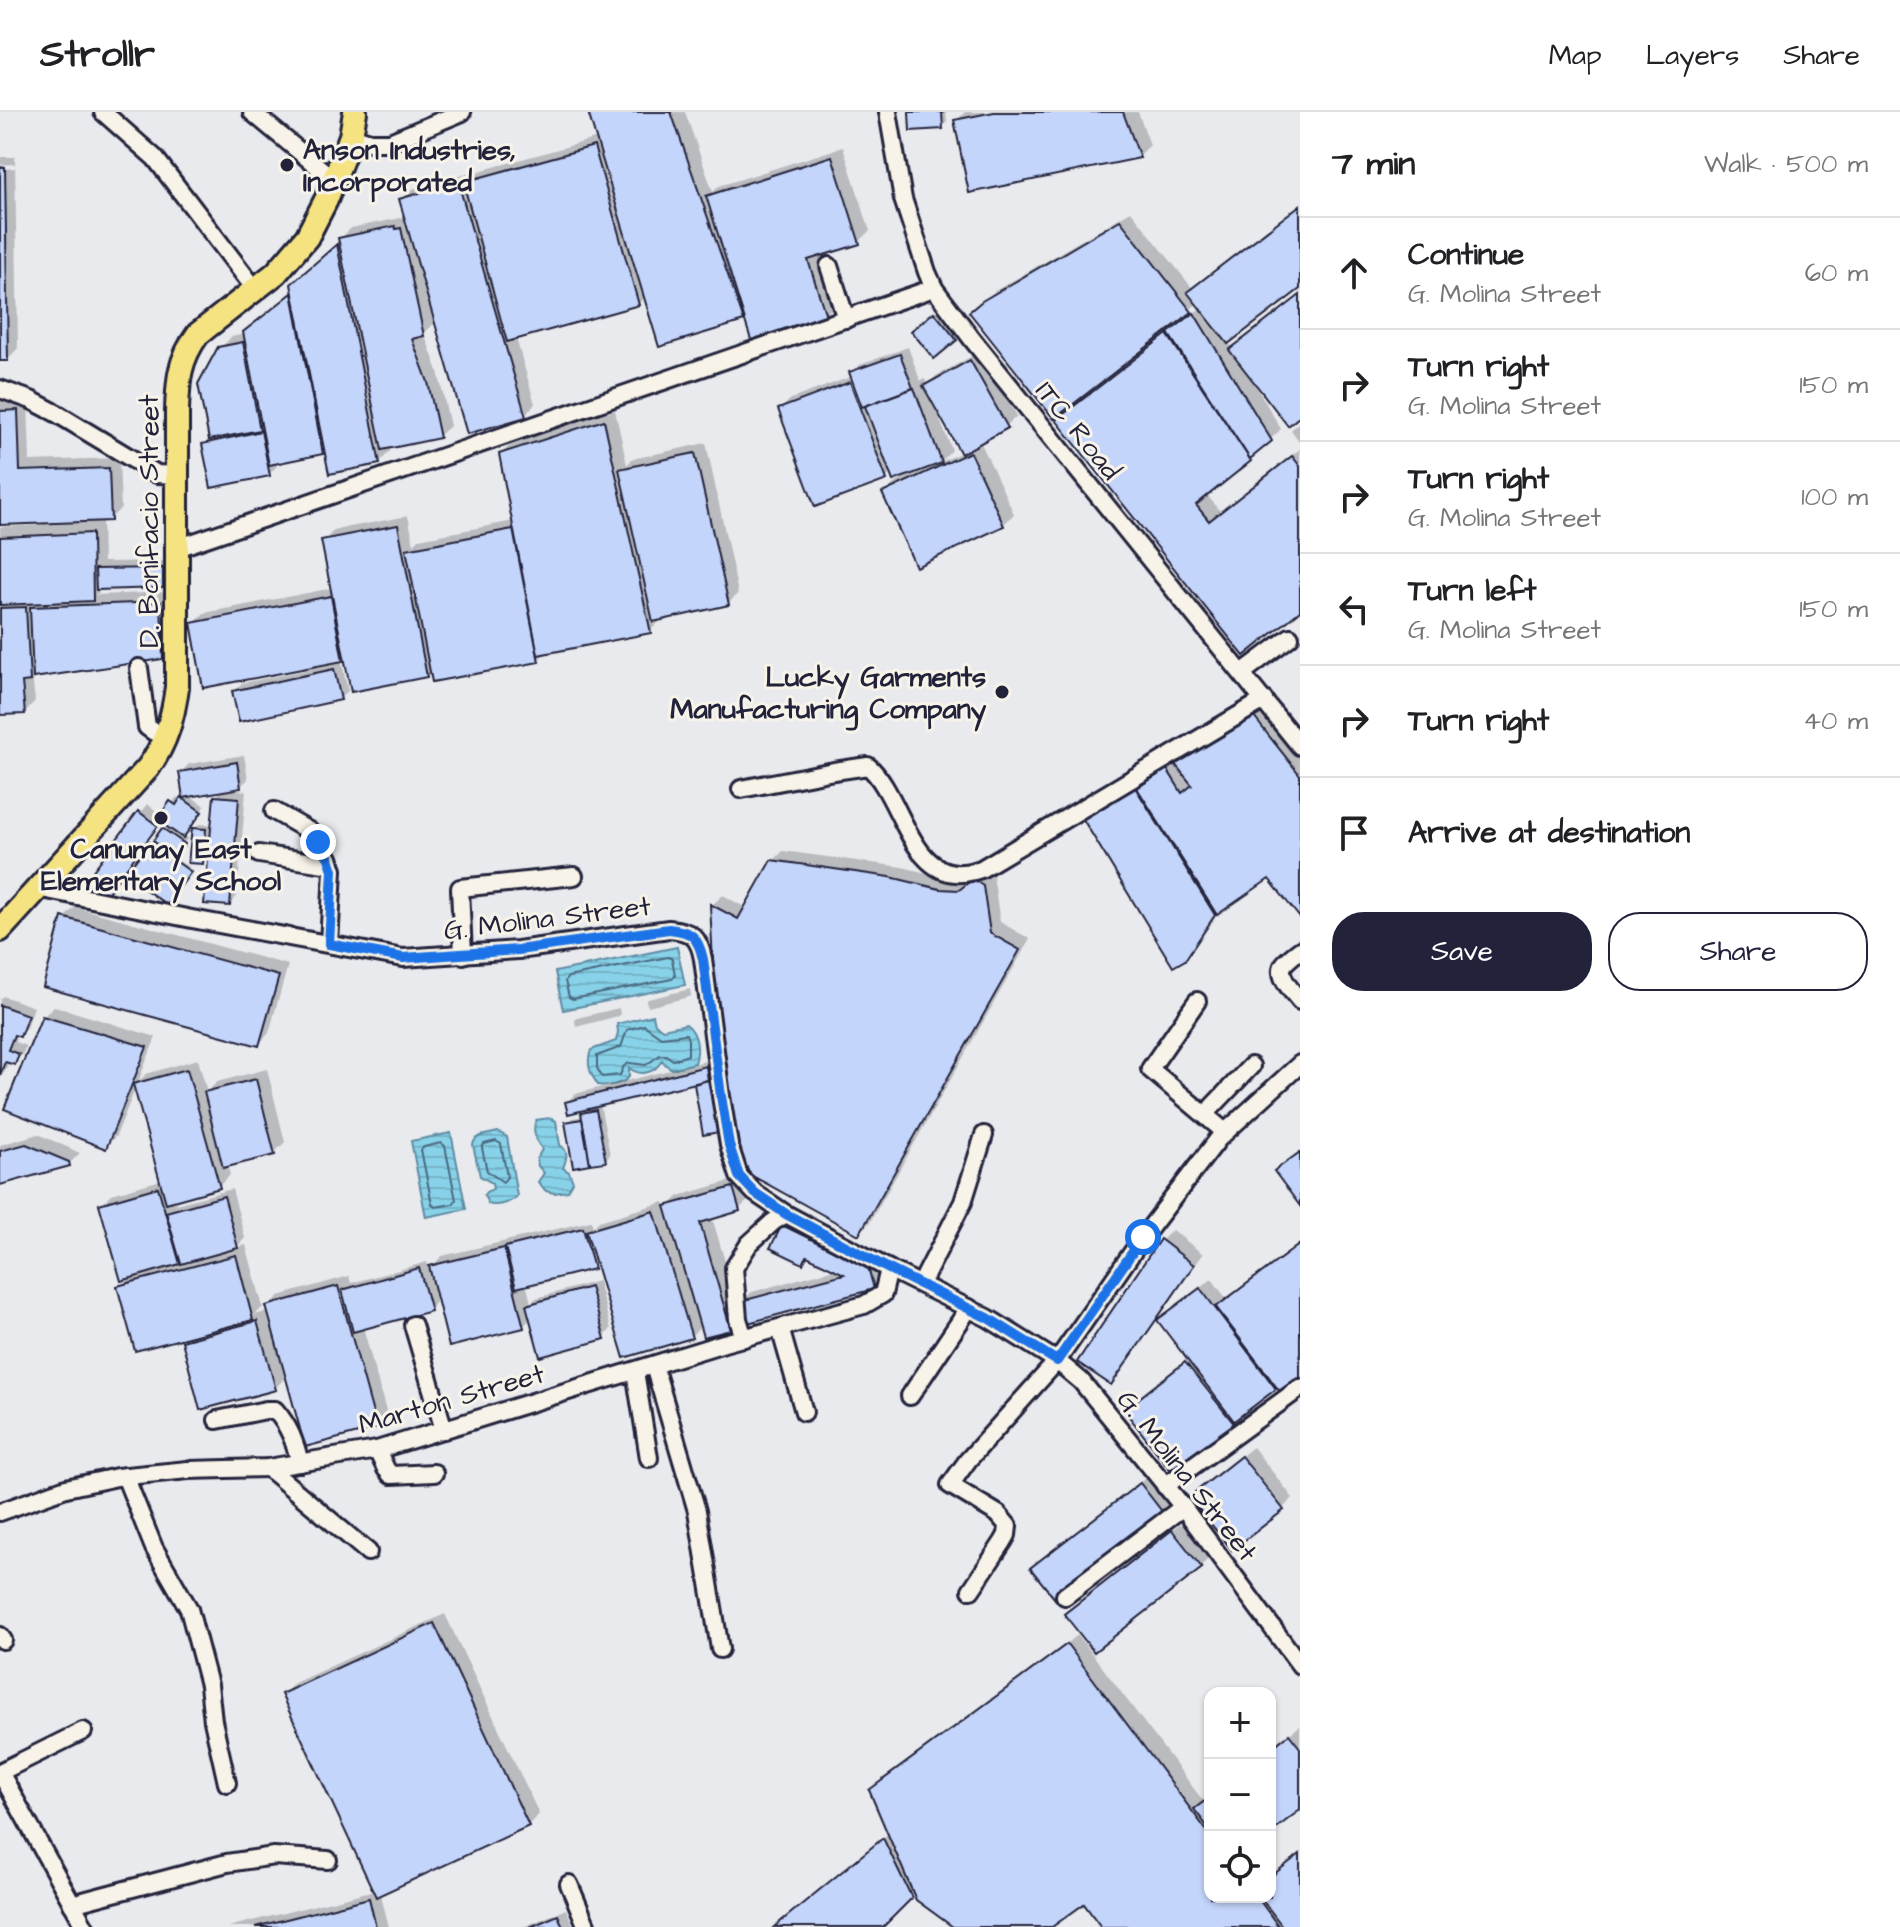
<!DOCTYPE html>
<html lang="en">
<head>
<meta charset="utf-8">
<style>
	body { margin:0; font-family:"Architects Daughter",sans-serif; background:#f2f2f2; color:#202124 }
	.controls { position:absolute; right:24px; bottom:24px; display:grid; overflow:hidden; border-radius:16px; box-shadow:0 2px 6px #0004 }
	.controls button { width:72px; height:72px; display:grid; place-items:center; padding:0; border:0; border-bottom:2px solid #e0e0e0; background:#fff; color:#202124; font:40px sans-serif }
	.stop { position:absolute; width:24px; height:24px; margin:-18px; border:6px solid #1a73e8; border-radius:50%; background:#fff }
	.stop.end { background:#1a73e8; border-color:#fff; box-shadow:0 2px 8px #0008 }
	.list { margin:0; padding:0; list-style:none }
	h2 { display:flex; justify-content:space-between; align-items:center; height:104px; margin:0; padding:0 32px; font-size:34px }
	h2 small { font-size:26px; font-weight:400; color:#757577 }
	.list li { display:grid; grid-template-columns:52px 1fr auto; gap:24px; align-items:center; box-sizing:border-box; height:112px; padding:0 32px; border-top:2px solid #e0e0e0 }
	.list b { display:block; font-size:30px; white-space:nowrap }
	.list p { margin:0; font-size:26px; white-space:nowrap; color:#757577 }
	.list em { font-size:26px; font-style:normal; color:#757577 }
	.actions { display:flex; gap:16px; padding:24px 32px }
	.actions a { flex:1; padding:18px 0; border:2px solid #22223b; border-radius:32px; text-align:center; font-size:28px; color:#22223b }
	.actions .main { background:#22223b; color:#fff }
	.icon { flex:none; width:44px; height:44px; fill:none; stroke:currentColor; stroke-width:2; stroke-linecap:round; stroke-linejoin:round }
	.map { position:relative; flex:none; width:1300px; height:1815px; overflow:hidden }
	header { display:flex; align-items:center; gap:48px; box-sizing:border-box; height:112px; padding:0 40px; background:#fff; border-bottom:2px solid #e0e0e0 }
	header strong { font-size:38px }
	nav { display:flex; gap:44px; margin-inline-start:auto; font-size:28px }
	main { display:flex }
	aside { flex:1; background:#fff }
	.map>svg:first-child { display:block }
</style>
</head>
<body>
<header>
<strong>Strollr</strong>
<nav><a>Map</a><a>Layers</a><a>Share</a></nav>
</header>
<main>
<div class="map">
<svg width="1300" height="1815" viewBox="0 0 1300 1815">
	<defs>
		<pattern id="water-rules" width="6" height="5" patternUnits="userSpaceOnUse" patternTransform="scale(2)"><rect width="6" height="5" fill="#87d2e8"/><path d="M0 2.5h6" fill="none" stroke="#74b4c8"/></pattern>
	</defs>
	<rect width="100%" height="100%" fill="#e8eaee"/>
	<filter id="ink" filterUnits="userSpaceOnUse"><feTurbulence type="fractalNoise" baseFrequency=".0125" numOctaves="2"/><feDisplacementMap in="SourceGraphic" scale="16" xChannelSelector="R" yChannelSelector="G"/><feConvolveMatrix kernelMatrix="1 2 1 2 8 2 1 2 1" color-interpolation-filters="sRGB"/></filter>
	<g filter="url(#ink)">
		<g fill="url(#water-rules)" stroke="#5f8ca3" stroke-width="2">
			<path d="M677,835l8,38 -122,25 -8,-38z"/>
			<path d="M653,903l2,9 8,5 23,-5c12,9 13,26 9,39l-23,6 -6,-4 -4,-5c-7,13 -21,17 -33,8v9c-6,7 -22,10 -31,8 -8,-11 -12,-21 -7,-35l25,-9 2,-9 -1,-8z"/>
			<path d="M550,1006l6,3 4,24c10,6 6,15 3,23l6,4 4,10 -5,9 -14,2 -8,-2 -8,-9 6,-9 -6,-7 -1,-7 5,-10c-6,-8 -10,-19 -6,-29z"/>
			<path d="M498,1020l9,5 10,59c-6,7 -21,11 -29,8l-4,-9 2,-3 7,-3 -1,-6 -12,-7 -7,-31c2,-11 16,-10 25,-13z"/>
			<path d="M451,1021l15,76 -40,8 -15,-76z"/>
		</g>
		<g fill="#0003" fill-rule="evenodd">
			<path d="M590,0h95l28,80 6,-6 124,-39 27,84 -11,11 -39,12 16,50 -11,11 -79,1 -3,4 -97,-24 -8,8 -122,34 19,66 -10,11 -88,-94 -13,12 14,38 12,55 -11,10 -49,11v4l-10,11 -54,-10 -50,9 1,5 -8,8 -65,-30 7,-7 9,-88 11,-12 14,-3v-2l11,-11 39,-30 10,-17 35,-32v-3l11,-11 55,-11 -5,-17 11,-11 56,-16 2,5 6,-6 122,-34z"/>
			<path d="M911,0h35l1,10 -5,5z"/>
			<path d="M965,0h173l12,33 -11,11 -168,35 -15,-70z"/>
			<path d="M0,45h15l3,191 -10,11h-8v-190l15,-1v-4l-15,1z"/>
			<path d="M1300,93v81l-72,55 5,8 9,-10 58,-44v119l-44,-32 -2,1 27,46 -32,31 -43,34 15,18 79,-63v159l-241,-188 16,-17 -104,-91 24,-21 136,-80 62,78zM1198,191l4,4 -116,90 -3,-3z"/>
			<path d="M940,197l21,25 -5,5 -38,-13z"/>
			<path d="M908,235l12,33 5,-1 2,6 9,-9 45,-25 36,65 -11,10 -26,15 34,73 -11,11 -119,-32 11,-10 13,-7 -1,-3 -15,-1 -6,7 -106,-70 11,-10 62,-23 -1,-3 8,-8zM941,302l21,38 -21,10 11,-12 -14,-35z"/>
			<path d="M28,288l2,61 89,-3 2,50 -11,11h-8l1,43 67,-1v18l-8,7 -59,2 -7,7 75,-3 2,55 -11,11 -130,18 3,25 -10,11 -25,1v-186l42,-2 -1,-4 -41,2v-122z"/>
			<path d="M615,298l12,55 5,-6 74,-16 32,150 -10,11 -67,16 -11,11 -103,20 -9,9 -106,10 -6,6 -80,-18 -5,1 7,32 -8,7 -106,-7 8,-8 68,-14 -1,-4 -116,-41 11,-11 129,-25 -9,-47 10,-11 74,-14 6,28 5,-5 95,-18 -13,-67 11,-11z"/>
			<path d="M1300,309v21l-9,-12z"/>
			<path d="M1265,595l35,44v164l-31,-39 -49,35 -24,35 -12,12 -100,-142 61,-41 2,4 32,-19 8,-8z"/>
			<path d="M244,643l4,24 -11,11 9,1 -9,105 -8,8 -18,-51 -9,9 -8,-33 5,-5 14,1 3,-28 7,-8 -34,6 16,11 -22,29 5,3 -15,19 18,12 -25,33 -16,-58 2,-2 2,1 14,-18 -6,-4 -51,68 -25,-5 61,-80 15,11 15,-18 5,4 3,-4 -4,-25 8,-8z"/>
			<path d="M783,739l119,16 50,12 33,-10 8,6 7,47 30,17 -160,283 -11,11 -144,-270 -3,-58 11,-10 23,13 26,-46z"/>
			<path d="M75,795l213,58 -19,68 -10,11 -195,-126z"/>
			<path d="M690,877l1,7 -2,1 -41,10 -2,-6 2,-2z"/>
			<path d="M3,884l31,11 -7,20 -8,8 -2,-1 -2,8 11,4 -4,9 -7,8 -6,-2 -4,11 -5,4v-77z"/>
			<path d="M54,894l102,31 -18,45 8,-8 52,-15 9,33 10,-10 50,-13 18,73 -11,11 -47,12 3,10 -11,11 -44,12 1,6 56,-15 13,49 -9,10 10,-3 17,62 -8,8 14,-4 -1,-4 11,-11 70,-20 2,7 76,-21 2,7 13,-13 149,-35 2,6 6,-6 65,-19 2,6 13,-12 65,-19 6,22 -11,10 -27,8 28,96 1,-11 11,-10 86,-24 -28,-13 -8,7 -19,-36 11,-11 85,41 5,21 -11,11 -129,26 -14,14 -28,-3 -11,11 -94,-74 -4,5 -67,16 5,20 5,-5 62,-17 13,48 -7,8 -72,-19 -9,8 -84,-27 -9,10 -67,18 24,88 -11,11 -89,-50 -12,12 -91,-46 7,-8 -71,-47 11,-11 -30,-72 11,-10 49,-14 -25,-93 -20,49 -11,11 -62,-130z"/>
			<path d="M619,896l1,6 -2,2 -42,11 -1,-7 2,-2z"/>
			<path d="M713,947l10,67 -19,6 -8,-48 5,-4 -101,24 10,51 -5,5 -31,5 -7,-42 5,-5 12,-2 -1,-2 7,-7 -23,-5 8,-8z"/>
			<path d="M38,1022l42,19 -11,11 -69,19v-38z"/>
			<path d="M1172,1118l31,24 -82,118 -10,11 -32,-22 83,-121z"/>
			<path d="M1300,1131v134l-22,8 -35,26 1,2 -11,10 -96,-23 52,-41 -29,-39 10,-10 42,-31 14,19z"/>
			<path d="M1253,1335l40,51 -11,11 -90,-12 11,-11z"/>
			<path d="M1151,1362l22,28 -10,10 -130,56 11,-11z"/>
			<path d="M1184,1409l27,35 -11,11 -133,47 11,-11z"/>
			<path d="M445,1502l94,200 -11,11 -148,67 9,35h-161l147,-37 -91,-196 10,-11z"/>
			<path d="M1078,1523l126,167 6,-5v100h60v-21l30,-22v73h-15l-1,-2 -2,2h-179l-19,-26 -35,26h-93l-41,-35 -35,35h-106l115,-94 -18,-43 11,-11z"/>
			<path d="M1300,1614v81l-30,24v-82z"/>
			<path d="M566,1797l8,18h-51z"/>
		</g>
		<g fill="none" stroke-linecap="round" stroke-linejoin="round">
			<g stroke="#4a6880" stroke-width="2">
				<path d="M668,845l4,2 3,16 -3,4 -99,20 -4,-2 -4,-16 3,-4z"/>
				<path d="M644,913l17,12 25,-3 2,6v15l-15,5 -7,-5h-6l-14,10 -17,-2 -5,3 -4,9 -18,2 -5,-9v-12l24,-9 6,-17z"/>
				<path d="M496,1029l5,3 6,33 -4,5 -16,-11 -5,-23 2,-4z"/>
				<path d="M441,1031l4,3 11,54 -3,4 -18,3 -3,-3 -11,-54 3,-3z"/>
			</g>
		</g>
		<g fill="#c4d5fb" stroke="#22223b" stroke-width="2">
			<path d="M588,0h83l73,209 -85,26z"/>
			<path d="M909,0h33l1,17 -33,2z"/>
			<path d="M994,0h129l17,46 -171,35 -15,-73z"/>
			<path d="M594,34l45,159 -132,37 -44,-160z"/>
			<path d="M832,44l28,88 -52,16 18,56 -75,24 -45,-144z"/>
			<path d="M0,55h5l3,194h-8z"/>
			<path d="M458,70l68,235 -59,17 -68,-235z"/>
			<path d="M1300,93v84l-72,55 -41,-52z"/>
			<path d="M1120,108l72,92 -138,107 -85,-107 13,-11z"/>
			<path d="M395,114l1,3 5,-1 23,108 -12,3 16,43 12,56 -58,12 -44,-212z"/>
			<path d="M337,132l43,220 -51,10 -38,-190z"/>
			<path d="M292,181l31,161 -54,11 -26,-133z"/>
			<path d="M1300,183v121l-12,10 -59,-76z"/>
			<path d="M934,200l23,28 -23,19 -23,-28z"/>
			<path d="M1194,201l78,128 -22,18 -82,-126z"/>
			<path d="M1167,222l84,127 -55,44 13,16 83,-65 8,10v145l-56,45 -188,-236z"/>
			<path d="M243,230l17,88 -51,10 -11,-56 20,-37z"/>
			<path d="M900,242l13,34 -51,19 -13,-35z"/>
			<path d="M970,248l38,68 -47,26 -38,-68z"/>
			<path d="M850,270l37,98 -72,27 -37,-98z"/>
			<path d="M914,276l28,75 -49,18 -28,-75z"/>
			<path d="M18,298l2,61 89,-3 2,53 -111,4v-114z"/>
			<path d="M604,308l47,213 -113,22 -39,-201z"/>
			<path d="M261,319l9,45 -59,12 -9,-44z"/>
			<path d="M970,340l34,74 -88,41 -34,-74z"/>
			<path d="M695,341l34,152 -76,17 -34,-153z"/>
			<path d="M398,413l29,152 -76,15 -30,-152z"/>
			<path d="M513,417l26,133 -107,20 -26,-133z"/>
			<path d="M92,421l1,68 -93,4v-68z"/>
			<path d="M163,456v20l-67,2 -1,-21z"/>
			<path d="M331,484l12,65 -140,27 -12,-65z"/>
			<path d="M161,490l2,57 -130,19 -3,-71z"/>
			<path d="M26,495l4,74 -8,1 3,32 -25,1v-107z"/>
			<path d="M334,557l7,31 -102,22 -7,-31z"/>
			<path d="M1254,605l46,58v143l-31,-39 -52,36 -80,-127 30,-19 15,24 10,-8 -18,-22z"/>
			<path d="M237,650l4,26 -58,10 -4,-26z"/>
			<path d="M1133,672l82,131 -30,45 -12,7 -92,-151z"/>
			<path d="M214,684l25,2 -9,108 -26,-2z"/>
			<path d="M181,685l21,15 -19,26 -26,-18 13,-19 6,4z"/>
			<path d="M138,699l20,15 -55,73 -20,-15z"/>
			<path d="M162,716l23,16 -9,13 -23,-16z"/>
			<path d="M192,716l14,1 -3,35 -15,-1z"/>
			<path d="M149,730l42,30 -24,33 -42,-30z"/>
			<path d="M771,748l119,17 50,12 19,1 14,-11 10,7 7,47 30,17 -161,285 -110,-61 -19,-52 -17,-159 -3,-59 28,15z"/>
			<path d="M62,805l217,59 -20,70 -216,-59z"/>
			<path d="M0,893l28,10 -8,22 -6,-2 -6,15 11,4 -4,11 -10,-3 -5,13z"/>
			<path d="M42,904l105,31 -41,102 -102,-40z"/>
			<path d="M706,954l2,14 -140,34 -3,-12z"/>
			<path d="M187,957l33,119 -54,15 -33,-119z"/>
			<path d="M256,967l19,76 -52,13 -19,-76z"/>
			<path d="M708,968l11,52 -16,3 -9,-51z"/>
			<path d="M596,998l10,52 -16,2 -9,-51z"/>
			<path d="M582,1007l8,45 -17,3 -8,-45z"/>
			<path d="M26,1032l43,18 1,4 -70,19v-34z"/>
			<path d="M1300,1040v54l-26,-35z"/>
			<path d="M158,1075l22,77 -59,17 -22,-77z"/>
			<path d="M733,1075l7,24 -40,12 31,107 -28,7 -38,-131z"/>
			<path d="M224,1084l14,52 -57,16 -15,-52z"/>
			<path d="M654,1099l38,127 -68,20 -38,-127z"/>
			<path d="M782,1113l86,42 6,22 -130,35 -6,-22 106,-28 -37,-18 -4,8 -33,-16z"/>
			<path d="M583,1116l11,41 -78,19 -11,-41z"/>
			<path d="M1160,1127l34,26 -83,120 -34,-23z"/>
			<path d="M1300,1132v135l-19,14 -65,-86z"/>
			<path d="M504,1136l20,80 -75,19 -20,-81z"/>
			<path d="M236,1143l17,65 -118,31 -18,-65z"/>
			<path d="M419,1156l12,43 -78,21 -11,-42z"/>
			<path d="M338,1174l39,142 -72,19 -39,-141z"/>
			<path d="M590,1175l15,52 -65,18 -14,-52z"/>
			<path d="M1200,1176l76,101 -42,32 -77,-101z"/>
			<path d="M257,1209l19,69 -76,20 -18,-69z"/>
			<path d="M1185,1250l50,63 -62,48 -49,-63z"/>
			<path d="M1241,1344l43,54 -52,40 -43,-53z"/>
			<path d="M1140,1371l24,31 -109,85 -25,-31z"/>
			<path d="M1172,1418l30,38 -108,84 -30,-38z"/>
			<path d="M434,1511l95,203 -153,71 -95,-203z"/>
			<path d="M1067,1532l143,191v62h47l22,30h-178l-17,-23 -32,23h-99l-37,-27 -47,-110z"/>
			<path d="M1289,1622l11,14v62l-30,23v-84z"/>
			<path d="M1210,1685v33l-16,-21z"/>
			<path d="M883,1726l29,60 -29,29h-109z"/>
			<path d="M1300,1742v73h-17l-23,-30h10v-20z"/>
			<path d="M369,1786l7,29h-121z"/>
			<path d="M558,1803l5,12h-33z"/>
		</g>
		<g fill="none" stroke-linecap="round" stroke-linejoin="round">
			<g stroke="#22223b" stroke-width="22">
				<g id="minor">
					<path d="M103,0l52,46 100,131"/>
					<path d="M252,0l82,68"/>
					<path d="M888,0l15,87 24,73 7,16 38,51 328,407"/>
					<path d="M351,24l19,6h20l72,-30"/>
					<path d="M829,154l17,53"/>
					<path d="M0,277l31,11 25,13 101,61 20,1"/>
					<path d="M177,436l757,-260"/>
					<path d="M139,556l8,59 7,5 15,-1"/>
					<path d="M1242,561l48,-36"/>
					<path d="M741,677l93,-18 34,-5c33,28 42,111 94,107 6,0 13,-2 19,-4l283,-169"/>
					<path d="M274,699l35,20 20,27 4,12 -4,74"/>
					<path d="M259,742l72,11"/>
					<path d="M37,776l155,31 211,39 115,-8 151,-21c23,2 30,8 34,30l18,137 8,49 10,31 16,17 31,21 103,55 99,49 69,43 24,20 102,126 117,158"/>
					<path d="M1300,838c-5,4 -12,9 -16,14 -8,12 9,28 16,37"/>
					<path d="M463,843l-3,-67 114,-12"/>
					<path d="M1197,889l-47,68 75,63"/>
					<path d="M1212,995l39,-41"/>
					<path d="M921,1172l42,-82 21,-67"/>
					<path d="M413,1213l31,105"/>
					<path d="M780,1216l24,84"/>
					<path d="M744,1226l-6,-19 -4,-51 15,-24 24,-22 13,-8"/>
					<path d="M654,1254l43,145 23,138"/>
					<path d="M635,1259l14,87"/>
					<path d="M910,1284l59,-88"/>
					<path d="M217,1308l49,-10h9c14,16 20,32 25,53"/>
					<path d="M377,1338l9,19 5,6 43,-2"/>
					<path d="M268,1356l100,84"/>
					<path d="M125,1364l29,72 35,61 20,76 4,36 14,62"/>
					<path d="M1165,1374l135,-98"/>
					<path d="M0,1400l66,-24 51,-11 71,-7 80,-2 109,-18 347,-107 140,-38 19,-11 6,-25"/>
					<path d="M971,1478l32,-48 4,-7 1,-9 -10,-12 -48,-29 18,-25 89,-99 86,-124 76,-99 81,-74"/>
					<path d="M1065,1484l118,-89"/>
					<path d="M0,1524l3,4"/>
					<path d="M0,1660l85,155"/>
					<path d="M0,1660l83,-41"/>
					<path d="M569,1772l18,43"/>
					<path d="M72,1792l155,-41 47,-7 54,4"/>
				</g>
			</g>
			<g stroke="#22223b" stroke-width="28">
				<path id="major" d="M0,818l148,-162c18,-25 25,-50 29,-81v-276c1,-31 2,-51 21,-77l78,-61 31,-36 19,-37 25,-64 4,-24"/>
			</g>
			<use href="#minor" stroke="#f7f3e8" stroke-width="16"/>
			<use href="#major" stroke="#f5e382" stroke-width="22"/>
		</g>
	</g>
	<g fill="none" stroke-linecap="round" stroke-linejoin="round" filter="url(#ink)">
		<path stroke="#1a73e8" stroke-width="10" d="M318,730l11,16 4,12 -4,74 74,14 115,-8 151,-21c23,2 29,8 34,30l18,137 8,49 10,31 16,17 31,21 103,55 99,49 69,43 86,-124"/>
	</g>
	<g fill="#22223b" stroke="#f7f3e8" stroke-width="3">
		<circle cx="287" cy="53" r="8"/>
		<circle cx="1002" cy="580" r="8"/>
		<circle cx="161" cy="706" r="8"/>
	</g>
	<g text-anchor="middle" stroke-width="6" stroke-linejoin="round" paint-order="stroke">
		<g font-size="28" font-weight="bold" fill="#22223b" stroke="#f7f3e8" text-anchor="start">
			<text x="303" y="47">Anson Industries,<tspan x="303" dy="32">Incorporated</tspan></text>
			<text x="986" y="574" text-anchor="end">Lucky Garments<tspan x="986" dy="32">Manufacturing Company</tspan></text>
			<text x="161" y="746" text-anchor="middle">Canumay East<tspan x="161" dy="32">Elementary School</tspan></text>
		</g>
		<g font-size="28" fill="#22223b" stroke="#f7f3e8">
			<text transform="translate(1079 318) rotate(51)" y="10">ITC Road</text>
			<text transform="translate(148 409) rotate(-90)" y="10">D. Bonifacio Street</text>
			<text transform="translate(547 805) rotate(-7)" y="10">G. Molina Street</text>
			<text transform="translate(451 1286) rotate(-16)" y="10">Marton Street</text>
			<text transform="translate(1188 1363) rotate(52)" y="10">G. Molina Street</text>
		</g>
	</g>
</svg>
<div class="controls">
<button>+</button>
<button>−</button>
<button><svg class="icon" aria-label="locate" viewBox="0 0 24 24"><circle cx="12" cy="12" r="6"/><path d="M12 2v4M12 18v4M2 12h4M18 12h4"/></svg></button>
</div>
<div class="stop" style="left:1143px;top:1125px"></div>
<div class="stop end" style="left:318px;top:730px"></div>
</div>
<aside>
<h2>7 min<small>Walk · 500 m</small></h2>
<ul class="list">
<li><svg class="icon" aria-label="ahead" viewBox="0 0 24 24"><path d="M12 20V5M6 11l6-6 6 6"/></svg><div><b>Continue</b><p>G. Molina Street</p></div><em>60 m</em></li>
<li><svg class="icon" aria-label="right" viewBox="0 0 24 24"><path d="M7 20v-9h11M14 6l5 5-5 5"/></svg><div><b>Turn right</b><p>G. Molina Street</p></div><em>150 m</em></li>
<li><svg class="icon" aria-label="right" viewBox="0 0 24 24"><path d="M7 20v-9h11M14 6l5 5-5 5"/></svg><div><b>Turn right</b><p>G. Molina Street</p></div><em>100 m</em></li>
<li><svg class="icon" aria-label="left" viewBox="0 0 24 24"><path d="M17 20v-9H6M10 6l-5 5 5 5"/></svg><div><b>Turn left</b><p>G. Molina Street</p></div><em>150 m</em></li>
<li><svg class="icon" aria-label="right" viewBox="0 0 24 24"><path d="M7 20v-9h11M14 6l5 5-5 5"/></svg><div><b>Turn right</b></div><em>40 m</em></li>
<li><svg class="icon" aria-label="arrive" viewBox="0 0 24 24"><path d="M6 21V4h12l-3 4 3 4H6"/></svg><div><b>Arrive at destination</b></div></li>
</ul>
<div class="actions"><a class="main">Save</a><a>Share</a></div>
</aside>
</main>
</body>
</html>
